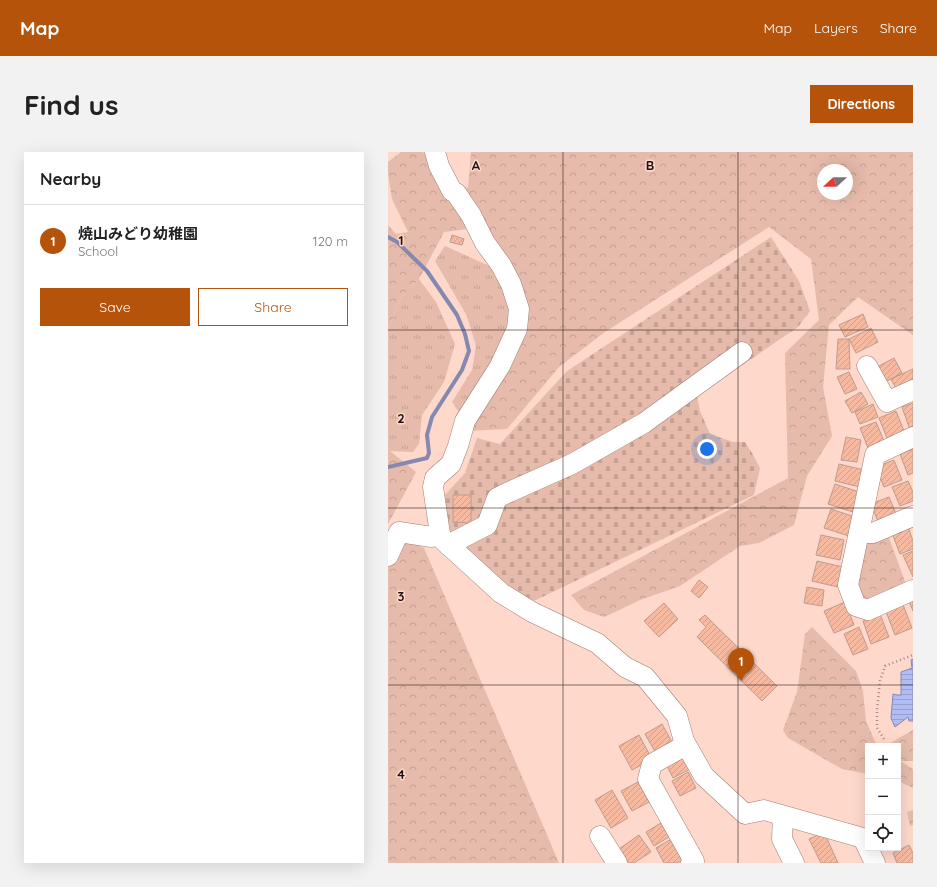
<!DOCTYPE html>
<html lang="en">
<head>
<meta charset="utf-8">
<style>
	body { margin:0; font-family:Quicksand,"Noto Sans JP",sans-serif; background:#f2f2f2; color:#222 }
	.controls { position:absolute; right:12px; bottom:12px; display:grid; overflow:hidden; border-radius:0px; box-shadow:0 4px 16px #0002 }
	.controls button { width:36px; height:36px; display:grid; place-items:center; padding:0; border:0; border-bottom:1px solid #e0e0e0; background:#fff; color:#222; font:20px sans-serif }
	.compass { position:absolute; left:429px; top:12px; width:36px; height:36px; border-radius:50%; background:#fff; box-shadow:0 4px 16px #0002; rotate:249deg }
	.you { position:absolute; left:319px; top:297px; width:14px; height:14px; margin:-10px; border:3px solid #fff; border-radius:50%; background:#1a73e8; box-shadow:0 0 0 6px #1a73e833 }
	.badge { display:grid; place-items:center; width:26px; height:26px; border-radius:50%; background:#b45309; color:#fff; font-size:13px; font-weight:700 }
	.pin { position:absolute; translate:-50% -33px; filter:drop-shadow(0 1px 2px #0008) }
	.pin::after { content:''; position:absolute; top:21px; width:14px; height:12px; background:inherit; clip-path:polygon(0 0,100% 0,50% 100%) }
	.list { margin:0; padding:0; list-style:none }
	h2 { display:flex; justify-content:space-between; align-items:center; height:52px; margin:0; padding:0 16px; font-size:17px }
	h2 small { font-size:13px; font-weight:400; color:#767676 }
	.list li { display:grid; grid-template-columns:26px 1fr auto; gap:12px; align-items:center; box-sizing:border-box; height:72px; padding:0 16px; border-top:1px solid #e0e0e0 }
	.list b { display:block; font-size:15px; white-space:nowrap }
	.list p { margin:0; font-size:13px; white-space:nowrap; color:#767676 }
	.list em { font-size:13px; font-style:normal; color:#767676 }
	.actions { display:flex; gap:8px; padding:12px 16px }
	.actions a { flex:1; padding:9px 0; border:1px solid #b45309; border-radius:0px; text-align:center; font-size:14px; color:#b45309 }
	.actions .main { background:#b45309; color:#fff }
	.icon { flex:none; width:22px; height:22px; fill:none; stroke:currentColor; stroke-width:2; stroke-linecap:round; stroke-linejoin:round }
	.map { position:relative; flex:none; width:525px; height:711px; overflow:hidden; border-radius:0px }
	header { display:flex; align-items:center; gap:24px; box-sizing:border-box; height:56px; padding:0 20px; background:#b45309; color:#fff }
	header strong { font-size:19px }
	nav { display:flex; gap:22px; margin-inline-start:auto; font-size:14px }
	.intro { display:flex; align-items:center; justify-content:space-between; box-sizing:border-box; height:96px; padding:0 24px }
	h1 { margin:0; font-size:28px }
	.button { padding:10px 18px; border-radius:0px; background:#b45309; color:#fff; font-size:14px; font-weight:700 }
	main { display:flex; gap:24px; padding:0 24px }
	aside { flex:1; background:#fff; border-radius:0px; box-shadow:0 4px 16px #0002 }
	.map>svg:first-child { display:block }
</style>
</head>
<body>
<header>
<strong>Map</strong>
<nav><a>Map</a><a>Layers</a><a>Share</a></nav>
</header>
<div class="intro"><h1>Find us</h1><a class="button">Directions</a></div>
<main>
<aside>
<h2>Nearby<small></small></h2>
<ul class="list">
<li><span class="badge">1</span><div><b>焼山みどり幼稚園</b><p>School</p></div><em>120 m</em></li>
</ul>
<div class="actions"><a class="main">Save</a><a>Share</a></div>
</aside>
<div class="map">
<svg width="525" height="711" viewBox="0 0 525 711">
	<defs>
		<pattern id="grass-tufts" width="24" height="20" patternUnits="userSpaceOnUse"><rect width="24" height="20" fill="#e7bbab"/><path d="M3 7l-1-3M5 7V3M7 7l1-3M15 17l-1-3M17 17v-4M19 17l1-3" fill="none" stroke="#c6a092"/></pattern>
		<pattern id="forest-crowns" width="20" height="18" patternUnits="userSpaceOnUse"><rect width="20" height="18" fill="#e7bbab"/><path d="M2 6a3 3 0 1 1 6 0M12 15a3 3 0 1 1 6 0" fill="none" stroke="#c6a092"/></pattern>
		<pattern id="cemetery-stones" width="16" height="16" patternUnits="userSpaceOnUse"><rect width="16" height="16" fill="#e7bbab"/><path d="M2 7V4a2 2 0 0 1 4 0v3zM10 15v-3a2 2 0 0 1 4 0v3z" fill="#c6a092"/></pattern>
		<pattern id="water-rules" width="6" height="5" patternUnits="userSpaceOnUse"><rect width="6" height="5" fill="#b1bcf4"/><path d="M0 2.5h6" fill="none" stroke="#98a1d0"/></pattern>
		<pattern id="building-hatch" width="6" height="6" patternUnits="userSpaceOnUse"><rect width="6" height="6" fill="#f8b9a1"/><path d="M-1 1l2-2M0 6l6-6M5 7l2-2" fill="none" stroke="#d49e89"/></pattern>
	</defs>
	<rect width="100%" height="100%" fill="#fdd8cb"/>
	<g fill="url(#grass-tufts)">
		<path d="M57,94l49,22 17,37 -1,27 -47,86 -11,-16 20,-32 4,-24 -9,-30 -32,-55z"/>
		<path d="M31,127l17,23 19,42 -11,38 -22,33 -3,29 -6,8 -23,-1 -2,-3v-118l13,-33z"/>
	</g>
	<g fill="url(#forest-crowns)" fill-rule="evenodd">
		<path d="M13,0h22l7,9 6,16 32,11 3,-36h442v183l-55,-38 -29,28 -6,62 9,49 -25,40 -13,49 -35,18 -19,3 -60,40 -40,14 -27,13 -9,4 -20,-7 -13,-15 217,-117 -3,-125 34,-33 -8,-61 -42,-32 -164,105 -46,35 -52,62 -39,2 8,-16 41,-60 11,-43 -45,-85 -39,5 -25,47 -18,18 -13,33v-105l8,9 12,-2 -16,-33 -4,-25v-12zM435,18h24v24h-24z"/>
		<path d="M0,296l2,3 26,21 -28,52z"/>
		<path d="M0,379l36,17 135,315h-171z"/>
		<path d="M500,383l19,52 -38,20 -15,-21 8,-41z"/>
		<path d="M424,475l44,44 7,20 3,30 11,25h-9v28l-26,-5 -54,-31 -5,-8 14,-38 8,-58z"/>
		<path d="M525,578v31h-13l13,8v19l-15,-7v-35h-13z"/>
		<path d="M525,658v15l-3,1 -3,-14z"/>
	</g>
	<path fill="url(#cemetery-stones)" d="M383,85l28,44 11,30 -12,16 -101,69 3,15 10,23 23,8h12l7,11 8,15 -6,27 -218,105 -12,1 -78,-67 -2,-38 21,-23 12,-35 23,6 67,-73z"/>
	<path fill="url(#water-rules)" stroke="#8589af" d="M525,507v62h-4l-1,-4 -13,10 -4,-9 2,-24 4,1h4v-23l11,-4 -1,-8z"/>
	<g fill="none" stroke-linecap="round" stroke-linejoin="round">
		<path stroke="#8589af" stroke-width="4" d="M0,85l9,5 30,29 30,44 8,19 4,17 -7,19 -30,47 -5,18 2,18 -2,5 -39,9"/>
	</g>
	<g fill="url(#building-hatch)" stroke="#be9c8f">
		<path d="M64,83l12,4 -2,6 -12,-3z"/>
		<path d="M475,162l5,13 -23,10 -6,-12z"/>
		<path d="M483,176l7,14 -22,11 -7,-14z"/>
		<path d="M450,187h11l1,30h-14z"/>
		<path d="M506,206l8,15 -17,9 -8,-15z"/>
		<path d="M525,217v16l-15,7 -7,-13z"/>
		<path d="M461,220l8,17 -12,5 -8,-17z"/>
		<path d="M473,240l7,12 -16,9 -7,-12z"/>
		<path d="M525,251v26l-3,1 -8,-23z"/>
		<path d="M485,252l5,13 -18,7 -5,-12z"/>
		<path d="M508,259l8,20 -17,7 -8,-20z"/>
		<path d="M488,270l8,19 -16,7 -8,-20z"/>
		<path d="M458,285l15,3 -4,22 -16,-2z"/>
		<path d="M525,297v24l-5,2 -8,-21z"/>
		<path d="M506,308l8,20 -18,7 -8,-20z"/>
		<path d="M451,312l25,6 -4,17 -25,-6z"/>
		<path d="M520,329l5,11v9l-13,5 -8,-19z"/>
		<path d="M447,332l24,8 -6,20 -25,-8z"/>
		<path d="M65,343h18v28l-18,-1z"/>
		<path d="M501,345l8,19 -18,8 -8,-20z"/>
		<path d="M443,357l24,8 -6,19 -25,-8z"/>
		<path d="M520,375l5,14v8l-13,5 -8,-21z"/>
		<path d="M433,383l23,5 -4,20 -24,-5z"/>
		<path d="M525,399v26l-10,-22z"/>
		<path d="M429,409l26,6 -5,20 -26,-6z"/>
		<path d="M311,428l9,7 -9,11 -8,-7z"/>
		<path d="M419,435l17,3 -2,16 -18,-3z"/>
		<path d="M525,445v14l-5,-12z"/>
		<path d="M457,450l9,23 -20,8 -10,-22z"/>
		<path d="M514,450l10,26 -17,7 -10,-26z"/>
		<path d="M276,451l14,16 -19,18 -15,-16z"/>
		<path d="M492,462l9,23 -18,7 -8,-23z"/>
		<path d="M317,463l72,71 -15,15 -65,-64 9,-10 -7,-7z"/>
		<path d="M471,475l9,22 -15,6 -9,-21z"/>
		<path d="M274,572l12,22 -17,9 -12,-21z"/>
		<path d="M251,583l13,24 -20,11 -13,-24z"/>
		<path d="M294,602l8,15 -17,9 -7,-14z"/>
		<path d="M300,620l8,16 -16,8 -8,-15z"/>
		<path d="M250,630l11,20 -17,9 -11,-20z"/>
		<path d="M224,638l16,28 -17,10 -16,-28z"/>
		<path d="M273,671l8,14 -15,9 -8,-14z"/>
		<path d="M436,680l14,31h-17l-12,-24z"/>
		<path d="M251,683l12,17 -17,11h-5l-10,-14z"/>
		<path d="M285,686l12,21 -8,4h-13l-8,-15z"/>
		<path d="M521,693l4,8v10h-16l-4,-10z"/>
	</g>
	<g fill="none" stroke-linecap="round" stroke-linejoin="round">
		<g stroke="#a07f73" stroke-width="21">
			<g id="minor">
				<path d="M47,0l4,14 13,25 4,2 15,22 14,28 16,22 10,19 8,25 -2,20 -17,37 -35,55 -7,25 -7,18 -16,14 -2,9 7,47 3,6 58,53 31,19 65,31 28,24 20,10 32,39 7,25 20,35 41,38 19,-4 99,28 12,25"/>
				<path d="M479,214l20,36 26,-12"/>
				<path d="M525,285l-38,18 -27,130 8,21 12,4 45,-20"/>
				<path d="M471,381h14l40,-17"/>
				<path d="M60,393l39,-20 10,-27 10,-5 65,-29 72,-41 98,-71"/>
				<path d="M0,404l11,-24 33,5 8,-3"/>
				<path d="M298,593l-34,19 -4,15 46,82 -3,2"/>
				<path d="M395,664l-1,23 12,24"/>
				<path d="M212,684l17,27"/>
			</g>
		</g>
		<path stroke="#a4887f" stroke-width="2.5" stroke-dasharray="1 3" stroke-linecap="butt" d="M496,587l-7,-11v-18l3,-29 5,-15 28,-11"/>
		<use href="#minor" stroke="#fff" stroke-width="20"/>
	</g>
	<path fill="none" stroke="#1f120e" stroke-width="1" stroke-opacity="0.55" d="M175,0v711M350,0v711M0,178h525M0,356h525M0,533h525"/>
	<g font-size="13" text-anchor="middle" font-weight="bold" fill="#1f120e" stroke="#fdd8cb" stroke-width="3" stroke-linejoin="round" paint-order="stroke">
		<text x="88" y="18">A</text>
		<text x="262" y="18">B</text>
		<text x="13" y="93">1</text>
		<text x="13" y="271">2</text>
		<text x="13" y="449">3</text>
		<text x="13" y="627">4</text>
	</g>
</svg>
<div class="controls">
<button>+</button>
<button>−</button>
<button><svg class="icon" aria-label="locate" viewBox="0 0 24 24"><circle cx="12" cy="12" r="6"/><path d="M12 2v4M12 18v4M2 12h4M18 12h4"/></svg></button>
</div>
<svg class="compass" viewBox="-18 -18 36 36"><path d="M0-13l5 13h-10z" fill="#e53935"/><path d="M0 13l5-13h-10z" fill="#767676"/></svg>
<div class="you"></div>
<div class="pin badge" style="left:353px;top:529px">1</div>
</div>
</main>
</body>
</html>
